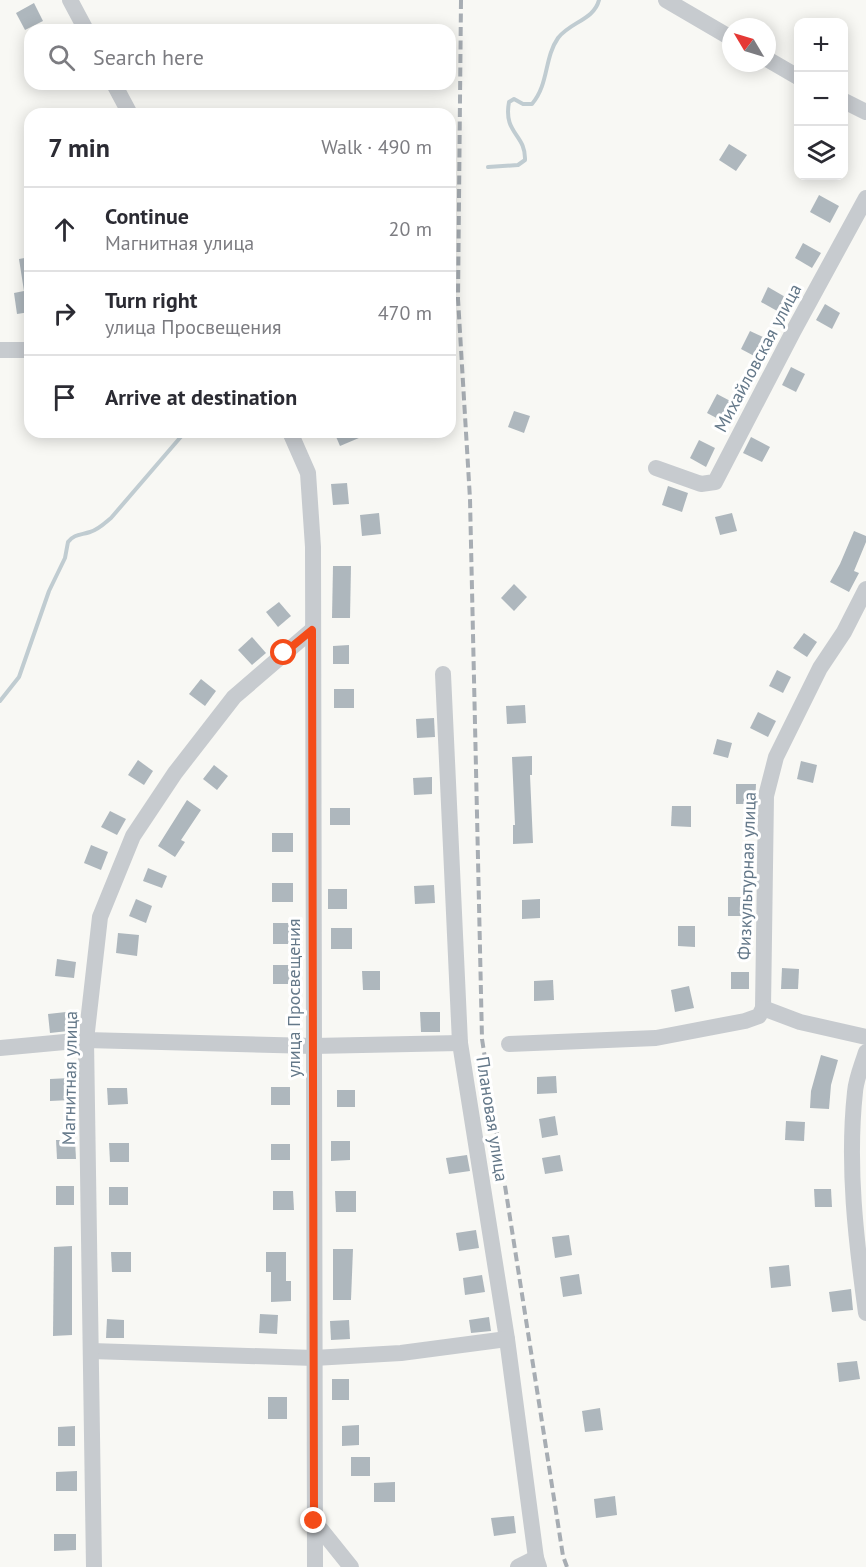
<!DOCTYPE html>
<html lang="en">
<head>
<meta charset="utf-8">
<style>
	body { margin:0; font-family:"PT Sans",sans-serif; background:#f2f2f3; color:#2b2b33 }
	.controls { position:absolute; right:18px; top:18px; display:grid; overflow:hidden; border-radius:12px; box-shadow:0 3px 15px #0003 }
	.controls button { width:54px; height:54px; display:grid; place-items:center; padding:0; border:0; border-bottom:2px solid #e1e1e2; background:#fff; color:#2b2b33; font:30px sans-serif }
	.compass { position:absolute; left:722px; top:18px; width:54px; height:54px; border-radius:50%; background:#fff; box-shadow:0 3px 15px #0003; rotate:308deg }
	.stop { position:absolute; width:18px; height:18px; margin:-14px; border:4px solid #f44c19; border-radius:50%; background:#fff }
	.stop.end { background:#f44c19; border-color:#fff; box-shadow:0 2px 6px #0008 }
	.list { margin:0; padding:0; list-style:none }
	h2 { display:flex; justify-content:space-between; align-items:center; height:78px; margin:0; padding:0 24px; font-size:26px }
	h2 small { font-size:20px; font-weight:400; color:#7c7c81 }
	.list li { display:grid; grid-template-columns:39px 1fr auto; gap:18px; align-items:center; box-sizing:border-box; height:84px; padding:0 24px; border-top:2px solid #e1e1e2 }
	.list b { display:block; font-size:22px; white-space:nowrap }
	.list p { margin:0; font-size:20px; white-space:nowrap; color:#7c7c81 }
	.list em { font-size:20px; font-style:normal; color:#7c7c81 }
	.icon { flex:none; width:33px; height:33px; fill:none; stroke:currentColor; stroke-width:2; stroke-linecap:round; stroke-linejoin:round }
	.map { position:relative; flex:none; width:866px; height:1567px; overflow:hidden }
	.search { position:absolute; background:#fff; box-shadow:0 3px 15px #0003; left:24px; top:24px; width:432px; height:66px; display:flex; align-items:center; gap:15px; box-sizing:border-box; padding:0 21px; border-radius:18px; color:#7c7c81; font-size:22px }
	.panel { position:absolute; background:#fff; box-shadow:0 3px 15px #0003; left:24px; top:108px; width:432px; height:330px; border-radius:18px }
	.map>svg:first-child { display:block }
</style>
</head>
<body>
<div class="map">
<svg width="866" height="1567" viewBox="0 0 866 1567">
	<rect width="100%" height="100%" fill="#f8f8f4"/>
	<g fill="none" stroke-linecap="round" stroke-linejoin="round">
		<g stroke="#c0ccd1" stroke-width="4">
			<path d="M488,167l30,-2 7,-5c1,-26 -22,-26 -16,-58l5,-3 9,5h9c17,-20 12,-46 26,-66 12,-16 36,-18 41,-38"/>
			<path d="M0,701l19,-24 30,-86 16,-33 3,-16c6,-8 13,-7 22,-10 8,-2 15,-9 21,-14l74,-86"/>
		</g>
	</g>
	<g fill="#aeb7bd">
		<path d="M34,3l9,18 -18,9 -9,-17z"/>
		<path d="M729,144l18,11 -11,16 -17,-11z"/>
		<path d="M819,195l20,11 -9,17 -20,-11z"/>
		<path d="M803,243l18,10 -9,15 -17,-10z"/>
		<path d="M30,257v55l-13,2 -3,-21 10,-2 -5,-32z"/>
		<path d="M768,287l19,11 -8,14 -18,-10z"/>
		<path d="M825,304l15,9 -8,16 -16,-9z"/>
		<path d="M750,331l17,8 -9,19 -17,-9z"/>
		<path d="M791,367l14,7 -9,18 -14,-7z"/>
		<path d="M717,394l19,10 -10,19 -19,-10z"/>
		<path d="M514,411l16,5 -6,17 -16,-6z"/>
		<path d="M334,432h39l-33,14z"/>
		<path d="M751,437l19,10 -8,15 -19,-9z"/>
		<path d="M699,440l16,8 -9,19 -16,-9z"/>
		<path d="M347,483l2,21 -16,1 -2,-21z"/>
		<path d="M668,486l20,7 -6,19 -20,-7z"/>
		<path d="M379,513l2,21 -19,2 -2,-21z"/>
		<path d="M732,513l5,18 -17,4 -5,-18z"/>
		<path d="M854,531l12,5v6l-12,29 5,2 -10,19 -19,-10 10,-18z"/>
		<path d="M333,566h18l-1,52h-18z"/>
		<path d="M514,584l13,13 -13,14 -13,-13z"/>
		<path d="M279,602l12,14 -13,11 -12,-15z"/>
		<path d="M804,633l13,9 -10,15 -14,-9z"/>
		<path d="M252,637l14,16 -14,12 -14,-15z"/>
		<path d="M349,645v19h-16v-18z"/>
		<path d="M777,670l14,7 -8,16 -14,-7z"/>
		<path d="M201,679l15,12 -11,15 -16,-12z"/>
		<rect x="334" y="689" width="20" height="19"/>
		<path d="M525,705l1,18 -19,1 -1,-18z"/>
		<path d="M758,712l18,9 -8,16 -18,-9z"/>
		<path d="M434,718l1,19 -18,1 -1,-19z"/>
		<path d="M717,739l15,4 -4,15 -15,-4z"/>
		<path d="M532,756v19h-2l3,68 -20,1v-19h2l-3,-68z"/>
		<path d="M138,760l15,11 -9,14 -16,-10z"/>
		<path d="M801,761l16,4 -4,18 -16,-4z"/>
		<path d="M214,765l14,11 -11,14 -14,-11z"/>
		<path d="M432,777v17l-18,1 -1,-17z"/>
		<path d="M736,784h20l-1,20h-19z"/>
		<path d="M187,800l14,10 -20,30 4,2 -10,15 -17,-11z"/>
		<path d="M672,806h19v21l-20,-1z"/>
		<rect x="330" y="808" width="20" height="17"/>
		<path d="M110,811l16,8 -9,16 -16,-8z"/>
		<rect x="272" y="833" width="21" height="19"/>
		<path d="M91,845l17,7 -7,18 -17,-7z"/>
		<path d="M148,868l19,8 -5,12 -19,-7z"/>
		<rect x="272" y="883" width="21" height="19"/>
		<path d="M434,885l1,18 -20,1 -1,-18z"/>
		<rect x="328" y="889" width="19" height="20"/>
		<rect x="728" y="897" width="20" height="19"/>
		<path d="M136,899l16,7 -6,17 -17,-7z"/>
		<path d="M540,899v19l-18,1v-19z"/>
		<rect x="273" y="923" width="20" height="21"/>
		<path d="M678,926h17v21l-17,-1z"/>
		<rect x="331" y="928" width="21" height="21"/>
		<path d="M118,933l21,2 -2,21 -21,-3z"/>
		<path d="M57,959l19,3 -2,16 -19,-2z"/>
		<rect x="273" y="965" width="19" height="19"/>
		<path d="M782,968l17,1 -1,20h-17z"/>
		<path d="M362,971h18v19h-17z"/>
		<rect x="731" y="972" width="18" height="17"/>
		<path d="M553,980l1,20 -20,1v-20z"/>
		<path d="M689,986l5,22 -19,4 -4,-22z"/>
		<path d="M66,1012l2,19 -18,2 -2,-19z"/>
		<path d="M420,1012h20v20h-19z"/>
		<path d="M821,1055l17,5 -7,25 -2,24 -19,-1 1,-17z"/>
		<path d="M556,1076l1,17 -20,1v-17z"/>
		<path d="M70,1078v22l-20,1v-22z"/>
		<rect x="271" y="1087" width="19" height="18"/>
		<path d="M107,1088h20l1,16 -20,1z"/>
		<rect x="337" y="1090" width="18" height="17"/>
		<path d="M555,1116l3,19 -16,3 -3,-19z"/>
		<path d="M786,1121l19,1 -1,19 -19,-1z"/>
		<path d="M56,1140h19l1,19h-19z"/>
		<path d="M331,1141h19v19l-19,1z"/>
		<path d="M109,1143h20v19h-19z"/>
		<rect x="271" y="1144" width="19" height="16"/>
		<path d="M467,1155l3,16 -21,3 -3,-16z"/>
		<path d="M560,1155l3,16 -18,3 -3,-16z"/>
		<rect x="56" y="1186" width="18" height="19"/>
		<rect x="109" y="1187" width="19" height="18"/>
		<path d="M814,1189h17l1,18h-17z"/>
		<path d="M273,1191h20l1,19h-21z"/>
		<path d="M335,1191h21v21h-20z"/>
		<path d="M476,1230l3,18 -20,3 -3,-18z"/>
		<path d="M569,1235l3,20 -17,3 -3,-21z"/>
		<path d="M72,1246v89l-19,1 1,-89z"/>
		<path d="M333,1249h20l-2,51h-18z"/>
		<path d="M111,1252h20v20h-19z"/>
		<path d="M266,1252h20v29h5v20l-20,1v-30h-5z"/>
		<path d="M789,1265l2,21 -20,2 -2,-21z"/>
		<path d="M579,1274l3,20 -19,3 -3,-20z"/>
		<path d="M482,1275l3,17 -20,3 -2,-17z"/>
		<path d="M851,1289l2,21 -21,2 -3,-20z"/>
		<path d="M260,1314l18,1 -1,19 -18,-1z"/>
		<path d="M489,1317l2,14 -20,2 -2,-13z"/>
		<path d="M107,1319l17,1v18h-18z"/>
		<path d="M349,1320l1,19 -19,1 -1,-19z"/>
		<path d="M857,1361l3,18 -21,3 -2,-19z"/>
		<rect x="332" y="1379" width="17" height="21"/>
		<rect x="268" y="1397" width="19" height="22"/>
		<path d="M600,1408l3,22 -18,2 -3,-21z"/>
		<path d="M359,1425v20l-17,1v-20z"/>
		<path d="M75,1426v20h-17v-19z"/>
		<rect x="351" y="1457" width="19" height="19"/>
		<path d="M77,1471v20h-21v-19z"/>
		<path d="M395,1482v20h-21v-19z"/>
		<path d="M615,1496l2,19 -21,3 -2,-19z"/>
		<path d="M514,1516l2,17 -22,3 -3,-18z"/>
		<path d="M54,1534h22v16l-22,1z"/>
	</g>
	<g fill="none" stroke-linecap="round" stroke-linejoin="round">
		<g stroke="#c7cbcf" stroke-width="16">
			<path d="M70,0l16,30"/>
			<path d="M666,0l65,38"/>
			<path d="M767,59l31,18"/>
			<path d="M114,84l16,30"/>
			<path d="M844,101l22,11"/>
			<path d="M0,350h30"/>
			<path d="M290,432l18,41 5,74 2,1020"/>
			<path d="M656,468l45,16 14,-2 79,-152 72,-132"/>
			<path d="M443,674l17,369 47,296 29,219 3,9"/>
			<path d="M763,1008l3,-212 10,-39 44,-89 24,-36 22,-43"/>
			<path d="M509,1044l147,-6 89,-17 14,-5 4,-8 37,14 66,15"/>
			<path d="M0,1048l86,-8 227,6 147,-3"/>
			<path d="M866,1052c-4,13 -10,27 -11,40 -8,74 1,148 11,221"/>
			<path d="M91,1351l223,7 87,-5 106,-14"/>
			<path d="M314,1521l37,46"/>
			<path d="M94,1567l-8,-527 14,-123 33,-81 42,-63 59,-76 78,-67"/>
			<path d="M518,1567l18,-9"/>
		</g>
		<path stroke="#a7adb3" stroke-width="4" stroke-dasharray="9 4.5" stroke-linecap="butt" d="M461,0l-3,299 12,200 12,540 81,517 4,11"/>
	</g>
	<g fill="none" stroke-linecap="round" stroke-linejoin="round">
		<path stroke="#f44c19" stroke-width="8" d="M284,653l28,-23 2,891"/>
	</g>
	<g text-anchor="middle" stroke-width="6" stroke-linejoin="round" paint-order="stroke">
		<g font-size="18" fill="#647889" stroke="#fff">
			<text transform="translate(758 358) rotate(-62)" y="6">Михайловская улица</text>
			<text transform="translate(747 876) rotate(-88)" y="6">Физкультурная улица</text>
			<text transform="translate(294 998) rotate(-90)" y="6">улица Просвещения</text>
			<text transform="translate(70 1078) rotate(-89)" y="6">Магнитная улица</text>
			<text transform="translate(492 1119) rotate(81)" y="6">Плановая улица</text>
		</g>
	</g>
</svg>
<div class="controls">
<button>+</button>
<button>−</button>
<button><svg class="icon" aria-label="layers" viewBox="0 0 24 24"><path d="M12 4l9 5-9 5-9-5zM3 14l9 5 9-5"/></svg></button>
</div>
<svg class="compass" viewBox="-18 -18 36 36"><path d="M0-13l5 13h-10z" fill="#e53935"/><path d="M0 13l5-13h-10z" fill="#7c7c81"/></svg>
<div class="stop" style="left:284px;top:653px"></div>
<div class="stop end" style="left:314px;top:1521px"></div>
<div class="search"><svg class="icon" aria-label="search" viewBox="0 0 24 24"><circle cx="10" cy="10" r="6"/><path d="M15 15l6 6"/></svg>Search here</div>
<section class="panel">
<h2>7 min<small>Walk · 490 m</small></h2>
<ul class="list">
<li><svg class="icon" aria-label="ahead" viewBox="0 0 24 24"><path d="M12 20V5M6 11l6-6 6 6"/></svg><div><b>Continue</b><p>Магнитная улица</p></div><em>20 m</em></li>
<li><svg class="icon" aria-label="right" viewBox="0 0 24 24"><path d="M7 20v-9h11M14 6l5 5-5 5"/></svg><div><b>Turn right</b><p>улица Просвещения</p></div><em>470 m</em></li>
<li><svg class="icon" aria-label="arrive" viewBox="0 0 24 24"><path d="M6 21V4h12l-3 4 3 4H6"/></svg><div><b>Arrive at destination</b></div></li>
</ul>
</section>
</div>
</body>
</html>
